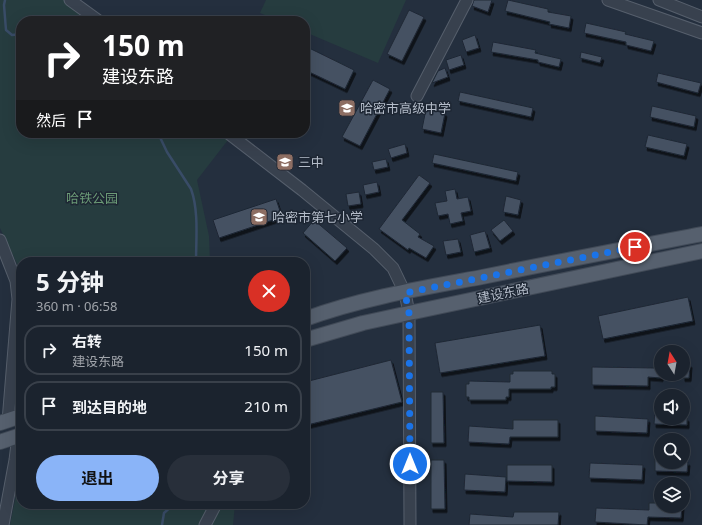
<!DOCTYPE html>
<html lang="zh">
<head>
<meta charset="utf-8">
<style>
  body { margin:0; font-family:"Noto Sans","Noto Sans SC",sans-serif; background:#282f3a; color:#f1f3f6; height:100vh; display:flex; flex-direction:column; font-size:15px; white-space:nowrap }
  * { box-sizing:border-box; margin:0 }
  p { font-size:13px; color:#a0a4aa }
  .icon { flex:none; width:22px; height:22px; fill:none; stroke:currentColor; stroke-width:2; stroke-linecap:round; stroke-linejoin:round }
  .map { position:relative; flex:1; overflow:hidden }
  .drawer { position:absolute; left:16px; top:257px; width:294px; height:252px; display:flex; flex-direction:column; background:#1b232e; border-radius:16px; box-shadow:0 4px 16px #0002,0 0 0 1px #39404a }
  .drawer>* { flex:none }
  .banner { position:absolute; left:16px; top:16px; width:294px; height:122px; border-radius:16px; box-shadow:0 4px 16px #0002,0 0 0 1px #39404a; background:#202124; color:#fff; overflow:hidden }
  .needle { width:26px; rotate:349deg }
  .fabs { position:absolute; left:654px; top:345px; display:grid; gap:8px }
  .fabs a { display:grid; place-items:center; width:36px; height:36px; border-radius:50%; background:#1b232e; box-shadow:0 4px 16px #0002,0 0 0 1px #39404a; font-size:20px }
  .pin { position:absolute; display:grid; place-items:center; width:34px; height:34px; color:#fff; margin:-17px; border:2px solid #fff; border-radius:50%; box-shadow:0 1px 4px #0007 }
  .me { position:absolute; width:44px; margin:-22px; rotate:0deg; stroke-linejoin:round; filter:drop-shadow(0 0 3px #0008) }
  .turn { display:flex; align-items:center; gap:14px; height:84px; padding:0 20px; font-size:18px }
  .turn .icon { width:52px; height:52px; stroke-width:2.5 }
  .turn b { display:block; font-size:28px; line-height:34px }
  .then { display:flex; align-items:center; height:38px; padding:0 20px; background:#0003; gap:8px; font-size:15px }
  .round { display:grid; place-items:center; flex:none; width:42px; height:42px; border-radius:21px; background:#282f3a }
  .head { display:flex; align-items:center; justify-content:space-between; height:68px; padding:0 20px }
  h1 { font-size:24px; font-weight:700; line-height:30px }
  .cta { display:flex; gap:8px; margin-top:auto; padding:8px 20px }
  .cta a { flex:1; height:46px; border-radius:24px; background:#8ab4f8; color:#111; font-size:16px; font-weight:700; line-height:46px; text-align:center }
  .cta a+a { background:#282f3a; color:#f1f3f6 }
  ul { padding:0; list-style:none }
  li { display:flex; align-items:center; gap:12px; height:50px; margin:0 8px 6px; padding:0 12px; border:2px solid #39404a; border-radius:16px }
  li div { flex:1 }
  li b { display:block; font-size:15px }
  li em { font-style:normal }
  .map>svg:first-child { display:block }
  .green { fill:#263c3f }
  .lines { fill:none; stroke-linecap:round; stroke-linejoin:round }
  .stream { stroke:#394c67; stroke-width:2.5 }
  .building { fill:#455162; stroke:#1f2835; filter:url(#shadow) }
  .minor-casing { stroke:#565f6c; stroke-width:13 }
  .major-casing { stroke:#414a57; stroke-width:16 }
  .minor { stroke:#38414e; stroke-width:11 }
  .major { stroke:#56606e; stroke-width:14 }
  .route { stroke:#1a73e8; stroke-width:7; stroke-dasharray:0 12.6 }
  .labels { text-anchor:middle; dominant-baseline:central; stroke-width:3; stroke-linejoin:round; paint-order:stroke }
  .poi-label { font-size:13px; fill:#b4bcc9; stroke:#1d2633; text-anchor:start }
  .park-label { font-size:13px; fill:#6b9a76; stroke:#1d2633 }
  .street-label { font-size:13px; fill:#b4bcc9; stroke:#1d2633 }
</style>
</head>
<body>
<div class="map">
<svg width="702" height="525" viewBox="0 0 702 525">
  <defs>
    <filter id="shadow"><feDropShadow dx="2" dy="3.5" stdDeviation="0" flood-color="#0009"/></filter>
  </defs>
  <rect width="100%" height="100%" fill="#242f3e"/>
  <path class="green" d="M 0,0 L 71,0 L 91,21 L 21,21 L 21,133 L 218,133 L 228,140 L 197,180 L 209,236 L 210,262 L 21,262 L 21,276 L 20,270 L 0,228 Z
    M 266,0 L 406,0 L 378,63 L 305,32 L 305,21 L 279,21 L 260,13 Z
    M 21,470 L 21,504 L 235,504 L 233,525 L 10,525 Z"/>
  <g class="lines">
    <path class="stream" d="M 5,0 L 4,5 L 6,30 L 12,35 L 21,34
      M 158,133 L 167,152 L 191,189 C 199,211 196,239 196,262
      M 162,525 L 164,513 L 174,504"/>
  </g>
  <path class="building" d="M 474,0 L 492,0 L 488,12 L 472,6 Z
    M 508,0 L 548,9 L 548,12 L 571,16 L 569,28 L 549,24 L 550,22 L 505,11 Z
    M 409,10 L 424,17 L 402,61 L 387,54 Z
    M 586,23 L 626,32 L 625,34 L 654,41 L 651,51 L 626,45 L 626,42 L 584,33 Z
    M 475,35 L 479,48 L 466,52 L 462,40 Z
    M 493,42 L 536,50 L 535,53 L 561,59 L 559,67 L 538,62 L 538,60 L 491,52 Z
    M 305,46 L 354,70 L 345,89 L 305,70 Z
    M 581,52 L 602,57 L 600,63 L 580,58 Z
    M 461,55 L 464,65 L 449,70 L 446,60 Z
    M 445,68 L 448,77 L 432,83 L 438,71 Z
    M 658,73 L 701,83 L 698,93 L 656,82 Z
    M 373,80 L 390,89 L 360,146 L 342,137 Z
    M 460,92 L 533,108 L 531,117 L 458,101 Z
    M 652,106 L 696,116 L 694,127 L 650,117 Z
    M 426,109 L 445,113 L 441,133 L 422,129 Z
    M 648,135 L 687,144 L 684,156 L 645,147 Z
    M 405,144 L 407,153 L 391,158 L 388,149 Z
    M 434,154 L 518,172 L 516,181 L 432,163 Z
    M 386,159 L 388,167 L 374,170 L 372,162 Z
    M 419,175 L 430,183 L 402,220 L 420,234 L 418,237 L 434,246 L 426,258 L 409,248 L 408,250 L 379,229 Z
    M 377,182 L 379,192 L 365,195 L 363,185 Z
    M 455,189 L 457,199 L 468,197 L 471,211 L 461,213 L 463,221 L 450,224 L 448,214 L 438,216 L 435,203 L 447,201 L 445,191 Z
    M 359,192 L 361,204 L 348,206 L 346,194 Z
    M 506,196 L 521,200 L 518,215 L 503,212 Z
    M 276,199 L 282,217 L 219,238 L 213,220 Z
    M 314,220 L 347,248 L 335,261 L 303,233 Z
    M 504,220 L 513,231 L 500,241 L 491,230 Z
    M 485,231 L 490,248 L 474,252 L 470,235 Z
    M 458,239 L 461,252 L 446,255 L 443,241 Z
    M 688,297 L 693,321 L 603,339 L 598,316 Z
    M 540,325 L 545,356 L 440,373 L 435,343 Z
    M 391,360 L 402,402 L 307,425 L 305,416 L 305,382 Z
    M 655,363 L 661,364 L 661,378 L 648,377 L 648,386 L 592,385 L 592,367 L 655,368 Z
    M 683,364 L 690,364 L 689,378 L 683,378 Z
    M 513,371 L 552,371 L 552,374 L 555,374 L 555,387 L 551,387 L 551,389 L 509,389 L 509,397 L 506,397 L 506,400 L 469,400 L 469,397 L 466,397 L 466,384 L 469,384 L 469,381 L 510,382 L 510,374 L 513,374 Z
    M 431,392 L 443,392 L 444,443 L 431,443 Z
    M 655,410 L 661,410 L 661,418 L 687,418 L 687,425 L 654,424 Z
    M 595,416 L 648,419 L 647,433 L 595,431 Z
    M 513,420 L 558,420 L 558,437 L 510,437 L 509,444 L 468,442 L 469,426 L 513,429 Z
    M 655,457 L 661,457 L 661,462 L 688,462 L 687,472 L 655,471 Z
    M 431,460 L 444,460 L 445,509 L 431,509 Z
    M 590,463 L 643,465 L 642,480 L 589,478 Z
    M 507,465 L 552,465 L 552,482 L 507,481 Z
    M 465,474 L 506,477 L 505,492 L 464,490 Z
    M 649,503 L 661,503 L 661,506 L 682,506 L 681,518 L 648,517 L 647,525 L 595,522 L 596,508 L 649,510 Z
    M 514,512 L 559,512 L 558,525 L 469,525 L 470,514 L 513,517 Z"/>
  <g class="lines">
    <defs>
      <path id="minor" d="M 70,0 L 99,21
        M 608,0 L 702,33
        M 659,0 L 702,17
        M 417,96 L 467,0
        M 228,133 L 302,190 L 374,249 L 393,268 L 405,293 L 409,313 L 410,525
        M 0,240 L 16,281 L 18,299 L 8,421
        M 3,525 L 15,460 L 18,436
        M 205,525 L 216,504"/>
      <path id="major" d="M 305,319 C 362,298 423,288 482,277 C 555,262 629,248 702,234
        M 305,340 L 363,323 L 409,313 L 702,251
        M 0,423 L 21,416
        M 0,442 L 21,435"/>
    </defs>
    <use href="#minor" class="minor-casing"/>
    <use href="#major" class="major-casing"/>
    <use href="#minor" class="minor"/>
    <use href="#major" class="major"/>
  </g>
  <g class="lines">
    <path class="route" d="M 410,464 L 409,313 L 405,293 L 635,247"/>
  </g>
  <defs>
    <symbol id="university-square" viewBox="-11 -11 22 22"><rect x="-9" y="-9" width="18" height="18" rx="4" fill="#8d6e63" stroke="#1d2633"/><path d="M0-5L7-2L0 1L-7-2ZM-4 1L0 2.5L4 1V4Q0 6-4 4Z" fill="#fff"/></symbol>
    <symbol id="school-square" viewBox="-11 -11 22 22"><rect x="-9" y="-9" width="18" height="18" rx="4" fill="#8d6e63" stroke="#1d2633"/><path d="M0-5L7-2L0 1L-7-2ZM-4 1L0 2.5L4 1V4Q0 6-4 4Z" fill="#fff"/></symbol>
  </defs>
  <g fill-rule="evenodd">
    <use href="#university-square" x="337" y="98" width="20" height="20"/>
    <use href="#school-square" x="275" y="152" width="20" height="20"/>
    <use href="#school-square" x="249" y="207" width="20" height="20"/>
  </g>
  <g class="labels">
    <g class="poi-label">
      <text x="360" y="108">哈密市高级中学</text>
      <text x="298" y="162">三中</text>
      <text x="272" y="217">哈密市第七小学</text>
    </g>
    <g class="park-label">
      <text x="92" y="198">哈铁公园</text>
    </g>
    <g class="street-label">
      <text transform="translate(503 293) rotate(-12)">建设东路</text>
    </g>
  </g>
</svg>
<div class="fabs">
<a><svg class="needle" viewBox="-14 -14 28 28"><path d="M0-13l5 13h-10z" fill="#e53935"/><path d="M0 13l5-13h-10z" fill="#a0a4aa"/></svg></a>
<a><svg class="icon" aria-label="sound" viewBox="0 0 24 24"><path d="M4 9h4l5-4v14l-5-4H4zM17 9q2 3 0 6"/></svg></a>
<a><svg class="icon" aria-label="search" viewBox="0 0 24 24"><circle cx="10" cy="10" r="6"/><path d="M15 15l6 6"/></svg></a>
<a><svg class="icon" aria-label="layers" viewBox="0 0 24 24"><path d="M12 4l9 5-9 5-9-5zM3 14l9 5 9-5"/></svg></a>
</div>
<div class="pin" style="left:635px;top:247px;background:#d93025"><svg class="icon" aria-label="arrive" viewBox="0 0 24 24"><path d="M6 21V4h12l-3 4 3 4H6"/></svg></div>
<svg class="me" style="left:410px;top:464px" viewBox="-20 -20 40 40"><circle r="17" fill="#1a73e8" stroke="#fff" stroke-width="3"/><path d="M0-11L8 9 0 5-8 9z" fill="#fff"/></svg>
<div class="banner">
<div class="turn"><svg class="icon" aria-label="right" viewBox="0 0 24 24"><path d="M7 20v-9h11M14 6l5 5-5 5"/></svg><div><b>150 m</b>建设东路</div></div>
<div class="then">然后<svg class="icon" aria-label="arrive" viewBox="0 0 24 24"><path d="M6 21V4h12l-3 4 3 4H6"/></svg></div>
</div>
<section class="drawer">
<div class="head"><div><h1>5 分钟</h1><p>360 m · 06:58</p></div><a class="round" style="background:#d93025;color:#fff"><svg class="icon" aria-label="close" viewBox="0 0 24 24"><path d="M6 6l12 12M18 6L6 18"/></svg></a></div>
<ul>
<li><svg class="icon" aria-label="right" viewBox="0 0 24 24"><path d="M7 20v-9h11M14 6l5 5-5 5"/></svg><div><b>右转</b><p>建设东路</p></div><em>150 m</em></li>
<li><svg class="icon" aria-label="arrive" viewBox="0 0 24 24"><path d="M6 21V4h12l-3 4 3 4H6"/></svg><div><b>到达目的地</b></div><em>210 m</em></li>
</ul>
<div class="cta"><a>退出</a><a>分享</a></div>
</section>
</div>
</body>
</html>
